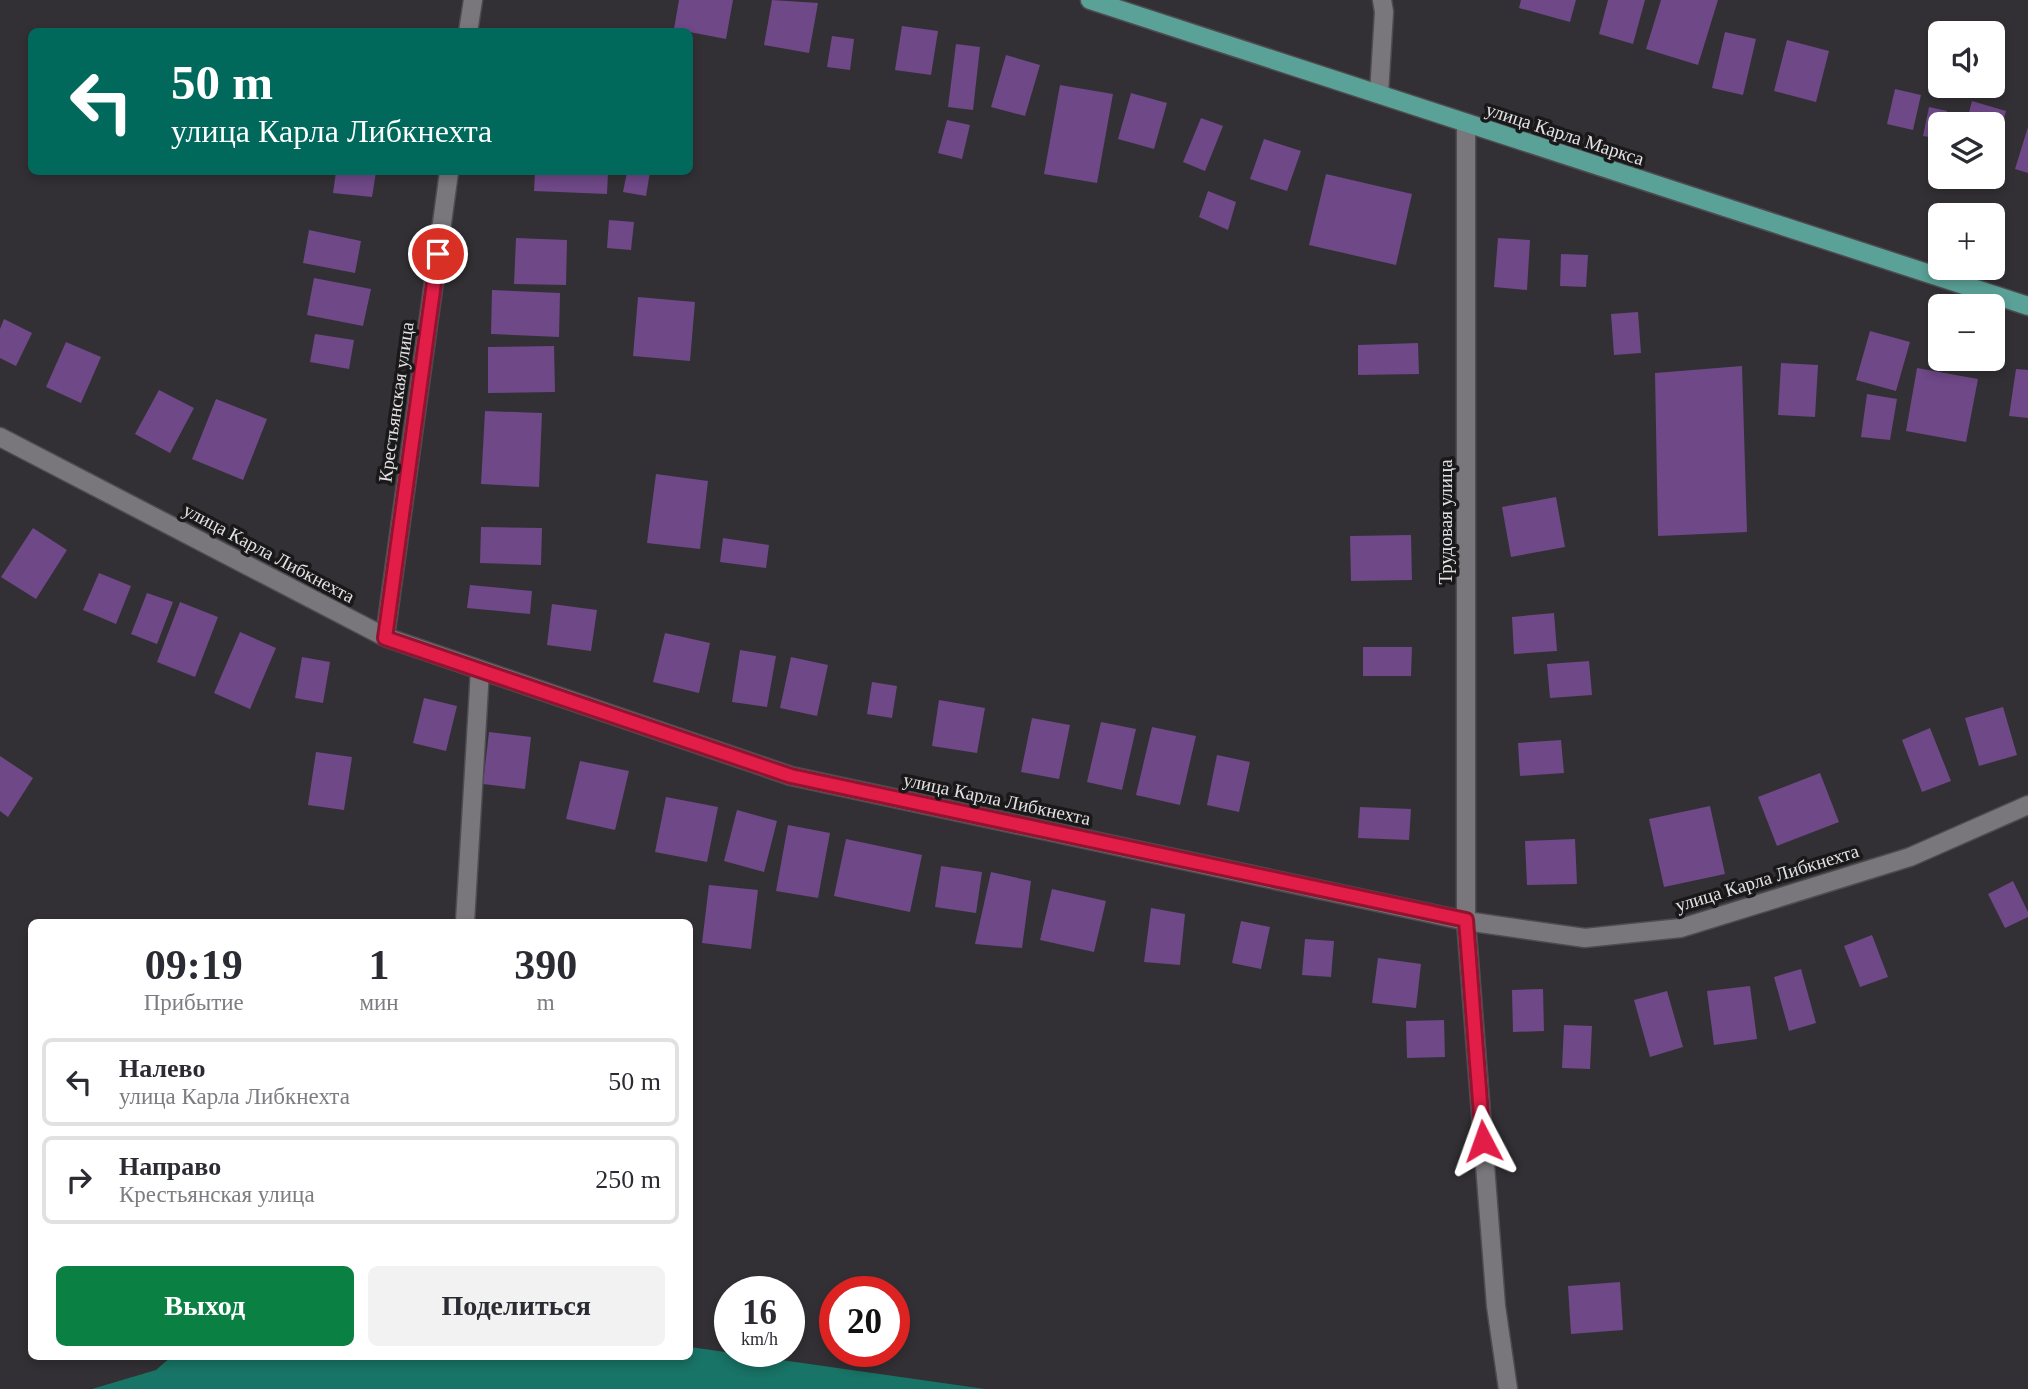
<!DOCTYPE html>
<html lang="ru">
<head>
<meta charset="utf-8">
<style>
  body { margin:0; font-family:Georgia,serif; background:#f2f2f3; color:#2b2b33; height:100vh; display:flex; flex-direction:column; font-size:26px; white-space:nowrap }
  * { box-sizing:border-box; margin:0 }
  p { font-size:23px; color:#7c7c81 }
  .icon { flex:none; width:38px; height:38px; fill:none; stroke:currentColor; stroke-width:2; stroke-linecap:round; stroke-linejoin:round }
  .map { position:relative; flex:1; overflow:hidden }
  .details { position:absolute; left:28px; top:919px; width:665px; height:441px; display:flex; flex-direction:column; background:#fff; border-radius:10px; box-shadow:0 4px 10px #0003 }
  .details>* { flex:none }
  .banner { position:absolute; left:28px; top:28px; width:665px; height:147px; border-radius:10px; box-shadow:0 4px 10px #0003; background:#00695c; color:#fff; overflow:hidden }
  .controls { position:absolute; left:1928px; top:21px; display:grid; gap:14px }
  .controls a { display:grid; place-items:center; width:77px; height:77px; border-radius:10px; background:#fff; box-shadow:0 4px 10px #0003; font-size:35px }
  .speed { position:absolute; left:714px; top:1276px; display:flex; gap:14px; font-size:35px; font-weight:700; text-align:center }
  .speed>* { display:grid; place-content:center; width:91px; height:91px; border-radius:50%; background:#fff; box-shadow:0 4px 10px #0003; line-height:1 }
  .speed small { font-size:18px; font-weight:400 }
  .speed .limit { border:10px solid #d22; background:#fff; color:#111 }
  .pin { position:absolute; display:grid; place-items:center; width:60px; height:60px; color:#fff; margin:-30px; border:4px solid #fff; border-radius:50%; box-shadow:0 2px 7px #0007 }
  .me { position:absolute; width:77px; margin:-38px; rotate:356deg; stroke-linejoin:round; filter:drop-shadow(0 0 5px #0008) }
  .turn { display:flex; align-items:center; gap:24px; height:147px; padding:0 28px; font-size:32px }
  .turn .icon { width:91px; height:91px; stroke-width:2.5 }
  .turn b { display:block; font-size:49px; line-height:60px }
  .eta { display:flex; justify-content:space-evenly; align-items:center; height:119px; text-align:center }
  .eta b { font-size:42px; font-weight:800; line-height:49px }
  .cta { display:flex; gap:14px; margin-top:auto; padding:14px 28px }
  .cta a { flex:1; height:80px; border-radius:10px; background:#0b8043; color:#fff; font-size:28px; font-weight:800; line-height:80px; text-align:center }
  .cta a+a { background:#f2f2f3; color:#2b2b33 }
  ul { padding:0; list-style:none }
  li { display:flex; align-items:center; gap:21px; height:88px; margin:0 14px 10px; padding:0 14px; border:4px solid #e1e1e2; border-radius:10px }
  li div { flex:1 }
  li b { display:block; font-size:26px }
  li em { font-style:normal }
  .map>svg:first-child { display:block }
  .water { fill:#187466 }
  .building { fill:#6e4887 }
  .lines { fill:none; stroke-linecap:round; stroke-linejoin:round }
  .minor-casing { stroke:#4e4c50; stroke-width:21 }
  .major-casing { stroke:#4e4c50; stroke-width:21 }
  .minor { stroke:#79777b; stroke-width:18 }
  .major { stroke:#5aa197; stroke-width:18 }
  .route-casing { stroke:#92132f; stroke-width:18 }
  .route { stroke:#e11d48; stroke-width:12 }
  .labels { text-anchor:middle; dominant-baseline:central; stroke-width:7; stroke-linejoin:round; paint-order:stroke }
  .street-label { font-size:19px; fill:#e3e1e4; stroke:#1a191a }
</style>
</head>
<body>
<div class="map">
<svg width="2028" height="1389" viewBox="0 0 2028 1389">
  <rect width="100%" height="100%" fill="#323034"/>
  <path class="water" d="M 690,1347 L 985,1389 L 92,1389 L 156,1370 L 172,1356 L 690,1356 Z"/>
  <path class="building" d="M 679,0 L 733,0 L 726,39 L 674,29 Z
    M 772,0 L 818,3 L 809,53 L 764,45 Z
    M 1521,0 L 1576,0 L 1570,22 L 1519,8 Z
    M 1608,0 L 1645,0 L 1633,44 L 1599,34 Z
    M 1661,0 L 1718,0 L 1698,65 L 1646,49 Z
    M 902,26 L 938,31 L 931,75 L 895,70 Z
    M 1725,32 L 1756,39 L 1743,95 L 1712,88 Z
    M 832,36 L 854,39 L 850,70 L 827,67 Z
    M 1787,40 L 1829,51 L 1816,102 L 1774,91 Z
    M 956,44 L 980,47 L 973,110 L 948,107 Z
    M 1006,55 L 1040,65 L 1025,116 L 991,107 Z
    M 1060,85 L 1113,94 L 1097,183 L 1044,174 Z
    M 1895,89 L 1921,95 L 1913,130 L 1887,124 Z
    M 1131,93 L 1167,103 L 1154,149 L 1118,139 Z
    M 1972,101 L 2006,111 L 1994,156 L 1993,124 L 1966,124 Z
    M 1929,107 L 1947,111 L 1944,124 L 1941,124 L 1941,139 L 1923,136 Z
    M 1201,118 L 1223,126 L 1205,171 L 1183,162 Z
    M 947,120 L 970,125 L 962,159 L 938,153 Z
    M 2028,127 L 2028,173 L 2015,169 Z
    M 1264,139 L 1301,151 L 1287,191 L 1250,179 Z
    M 336,172 L 376,172 L 372,197 L 333,193 Z
    M 535,172 L 608,172 L 607,194 L 534,191 Z
    M 627,172 L 650,172 L 646,196 L 623,192 Z
    M 1326,174 L 1412,194 L 1396,265 L 1309,245 Z
    M 1208,191 L 1236,202 L 1228,230 L 1199,217 Z
    M 609,220 L 634,222 L 631,250 L 607,248 Z
    M 309,230 L 361,241 L 355,273 L 303,263 Z
    M 516,238 L 567,240 L 566,285 L 514,284 Z
    M 1498,238 L 1530,240 L 1527,290 L 1494,287 Z
    M 1561,254 L 1588,255 L 1586,287 L 1560,286 Z
    M 314,278 L 371,289 L 363,326 L 307,315 Z
    M 492,290 L 560,293 L 559,337 L 491,334 Z
    M 638,297 L 695,302 L 690,361 L 633,356 Z
    M 1638,312 L 1641,353 L 1614,355 L 1611,314 Z
    M 4,319 L 32,333 L 16,366 L 0,358 L 0,329 Z
    M 1870,331 L 1910,342 L 1896,391 L 1856,380 Z
    M 315,334 L 354,340 L 349,369 L 310,362 Z
    M 66,342 L 101,357 L 81,403 L 46,387 Z
    M 1418,343 L 1419,374 L 1358,375 L 1358,345 Z
    M 554,346 L 555,392 L 488,393 L 488,347 Z
    M 1781,363 L 1818,365 L 1815,417 L 1778,415 Z
    M 1742,366 L 1747,532 L 1658,536 L 1655,373 Z
    M 1917,368 L 1978,379 L 1966,442 L 1906,431 Z
    M 2016,369 L 2028,370 L 2028,418 L 2009,416 Z
    M 159,390 L 194,408 L 170,453 L 135,434 Z
    M 1867,394 L 1897,399 L 1890,440 L 1861,437 Z
    M 216,399 L 267,419 L 243,480 L 192,459 Z
    M 485,411 L 542,413 L 539,487 L 481,484 Z
    M 656,474 L 708,481 L 700,549 L 647,543 Z
    M 1556,497 L 1565,547 L 1511,557 L 1502,507 Z
    M 481,527 L 542,528 L 541,565 L 480,563 Z
    M 33,528 L 67,550 L 36,599 L 1,577 Z
    M 1411,535 L 1412,580 L 1351,581 L 1350,536 Z
    M 723,538 L 769,545 L 766,568 L 720,562 Z
    M 99,573 L 131,586 L 116,624 L 83,610 Z
    M 470,585 L 532,591 L 530,614 L 467,608 Z
    M 147,593 L 173,602 L 157,644 L 131,634 Z
    M 180,602 L 218,617 L 195,677 L 157,662 Z
    M 552,604 L 597,610 L 591,651 L 547,645 Z
    M 1554,613 L 1557,651 L 1514,654 L 1512,617 Z
    M 240,632 L 276,648 L 250,709 L 214,693 Z
    M 665,633 L 710,643 L 699,693 L 653,682 Z
    M 1363,647 L 1412,647 L 1411,676 L 1363,676 Z
    M 740,650 L 776,656 L 767,707 L 732,702 Z
    M 302,657 L 330,662 L 323,703 L 295,698 Z
    M 791,657 L 828,665 L 817,716 L 780,708 Z
    M 1589,661 L 1592,695 L 1550,698 L 1547,664 Z
    M 872,682 L 897,686 L 892,718 L 867,714 Z
    M 424,698 L 457,706 L 446,751 L 413,743 Z
    M 939,700 L 985,708 L 977,753 L 932,746 Z
    M 2003,707 L 2017,755 L 1979,766 L 1965,718 Z
    M 1032,718 L 1070,725 L 1059,779 L 1021,772 Z
    M 1101,722 L 1136,729 L 1122,790 L 1087,782 Z
    M 1152,727 L 1196,736 L 1180,805 L 1136,795 Z
    M 1930,728 L 1951,781 L 1922,792 L 1902,740 Z
    M 489,732 L 531,737 L 525,789 L 483,784 Z
    M 1561,740 L 1564,773 L 1520,776 L 1518,743 Z
    M 316,752 L 352,757 L 344,810 L 308,805 Z
    M 1217,755 L 1250,762 L 1239,812 L 1207,805 Z
    M 0,756 L 33,778 L 8,817 L 0,811 Z
    M 580,761 L 629,771 L 615,830 L 566,819 Z
    M 1820,773 L 1839,822 L 1777,846 L 1758,797 Z
    M 666,797 L 718,807 L 707,862 L 655,852 Z
    M 1710,806 L 1725,874 L 1664,887 L 1649,819 Z
    M 1360,807 L 1411,809 L 1409,840 L 1358,838 Z
    M 737,810 L 777,821 L 764,872 L 724,861 Z
    M 788,825 L 830,833 L 818,898 L 776,891 Z
    M 846,839 L 922,855 L 910,912 L 834,896 Z
    M 1575,839 L 1577,884 L 1527,885 L 1525,841 Z
    M 941,866 L 982,872 L 976,913 L 935,907 Z
    M 991,872 L 1031,881 L 1022,948 L 975,944 Z
    M 2013,881 L 2028,912 L 2028,917 L 2005,928 L 1988,894 Z
    M 709,885 L 758,890 L 751,949 L 702,943 Z
    M 1052,889 L 1106,901 L 1094,952 L 1040,940 Z
    M 1151,908 L 1185,914 L 1180,965 L 1144,962 Z
    M 1241,921 L 1270,927 L 1261,969 L 1232,963 Z
    M 1872,935 L 1888,977 L 1860,987 L 1844,946 Z
    M 1305,939 L 1334,941 L 1331,977 L 1302,975 Z
    M 1378,958 L 1421,964 L 1416,1008 L 1372,1003 Z
    M 1801,969 L 1816,1023 L 1789,1031 L 1774,977 Z
    M 1750,986 L 1757,1039 L 1714,1045 L 1707,991 Z
    M 1543,989 L 1544,1031 L 1513,1032 L 1512,990 Z
    M 1667,991 L 1683,1047 L 1650,1057 L 1634,1000 Z
    M 1444,1020 L 1445,1057 L 1407,1058 L 1406,1021 Z
    M 1564,1025 L 1592,1026 L 1590,1069 L 1562,1068 Z
    M 1620,1282 L 1623,1330 L 1571,1334 L 1568,1286 Z"/>
  <g class="lines">
    <defs>
      <path id="minor" d="M 468,32 L 473,0
        M 1379,94 L 1384,12 L 1382,0
        M 1466,124 L 1466,921 L 1496,1306 L 1508,1389
        M 0,437 L 385,637 L 791,776 L 1466,921 L 1585,938 L 1681,928 L 1910,857 L 2028,805
        M 385,637 L 449,172
        M 465,922 L 480,670"/>
      <path id="major" d="M 1090,0 L 2028,306"/>
    </defs>
    <use href="#minor" class="minor-casing"/>
    <use href="#major" class="major-casing"/>
    <use href="#minor" class="minor"/>
    <use href="#major" class="major"/>
  </g>
  <g class="lines">
    <defs>
      <path id="route" d="M 438,254 L 385,638 L 791,776 L 1466,920 L 1483,1141"/>
    </defs>
    <use href="#route" class="route-casing"/>
    <use href="#route" class="route"/>
  </g>
  <g class="labels">
    <g class="street-label">
      <text transform="translate(1565 134) rotate(18)">улица Карла Маркса</text>
      <text transform="translate(396 402) rotate(-82)">Крестьянская улица</text>
      <text transform="translate(1445 522) rotate(-90)">Трудовая улица</text>
      <text transform="translate(269 553) rotate(28)">улица Карла Либкнехта</text>
      <text transform="translate(997 799) rotate(12)">улица Карла Либкнехта</text>
      <text transform="translate(1767 878) rotate(-17)">улица Карла Либкнехта</text>
    </g>
  </g>
</svg>
<div class="controls">
<a><svg class="icon" aria-label="sound" viewBox="0 0 24 24"><path d="M4 9h4l5-4v14l-5-4H4zM17 9q2 3 0 6"/></svg></a>
<a><svg class="icon" aria-label="layers" viewBox="0 0 24 24"><path d="M12 4l9 5-9 5-9-5zM3 14l9 5 9-5"/></svg></a>
<a>+</a>
<a>−</a>
</div>
<div class="speed"><div>16<small>km/h</small></div><div class="limit">20</div></div>
<div class="pin" style="left:438px;top:254px;background:#d93025"><svg class="icon" aria-label="arrive" viewBox="0 0 24 24"><path d="M6 21V4h12l-3 4 3 4H6"/></svg></div>
<svg class="me" style="left:1483px;top:1141px" viewBox="-20 -20 40 40"><path d="M0-17L14 15 0 8-14 15z" fill="#e11d48" stroke="#fff" stroke-width="4"/></svg>
<div class="banner">
<div class="turn"><svg class="icon" aria-label="left" viewBox="0 0 24 24"><path d="M17 20v-9H6M10 6l-5 5 5 5"/></svg><div><b>50 m</b>улица Карла Либкнехта</div></div>
</div>
<section class="details">
<div class="eta">
<div><b>09:19</b><p>Прибытие</p></div>
<div><b>1</b><p>мин</p></div>
<div><b>390</b><p>m</p></div>
</div>
<ul>
<li><svg class="icon" aria-label="left" viewBox="0 0 24 24"><path d="M17 20v-9H6M10 6l-5 5 5 5"/></svg><div><b>Налево</b><p>улица Карла Либкнехта</p></div><em>50 m</em></li>
<li><svg class="icon" aria-label="right" viewBox="0 0 24 24"><path d="M7 20v-9h11M14 6l5 5-5 5"/></svg><div><b>Направо</b><p>Крестьянская улица</p></div><em>250 m</em></li>
</ul>
<div class="cta"><a>Выход</a><a>Поделиться</a></div>
</section>
</div>
</body>
</html>
